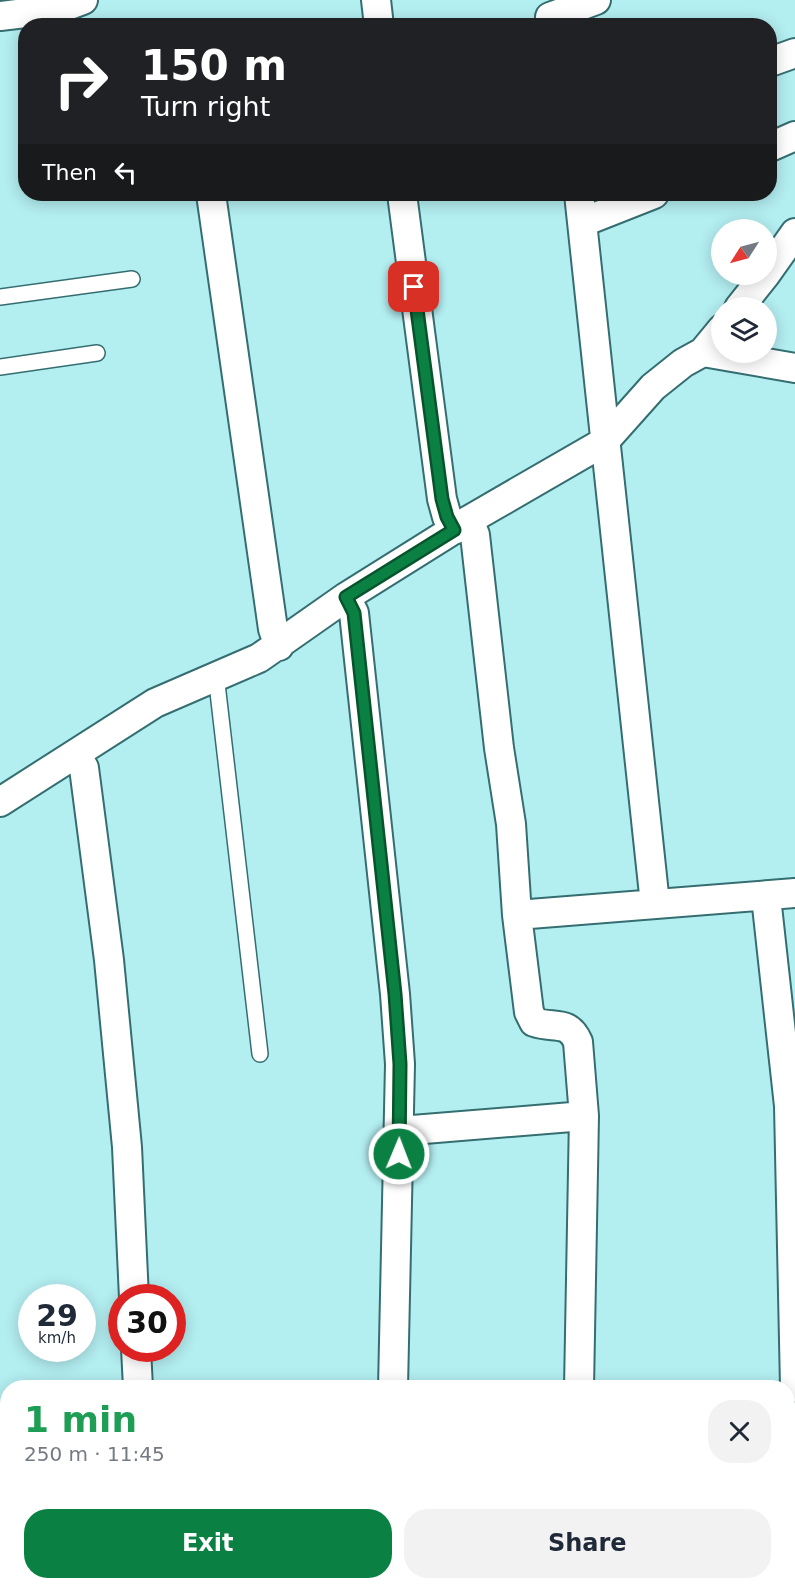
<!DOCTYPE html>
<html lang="en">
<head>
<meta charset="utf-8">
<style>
  body { margin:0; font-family:"DejaVu Sans",sans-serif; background:#f2f2f3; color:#1f2937; height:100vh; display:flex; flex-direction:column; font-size:22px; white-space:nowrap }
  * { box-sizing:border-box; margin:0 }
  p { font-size:20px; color:#747a83 }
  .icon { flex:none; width:33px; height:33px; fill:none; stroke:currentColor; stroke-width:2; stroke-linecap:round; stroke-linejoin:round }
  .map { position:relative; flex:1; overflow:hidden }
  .sheet { position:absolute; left:0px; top:1380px; width:795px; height:210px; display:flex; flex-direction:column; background:#fff; border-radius:24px 24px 0 0; box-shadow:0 3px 15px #0003 }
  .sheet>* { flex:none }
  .banner { position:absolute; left:18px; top:18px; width:759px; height:183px; border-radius:24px; box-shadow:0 3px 15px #0003; background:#202124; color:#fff; overflow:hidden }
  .needle { width:39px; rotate:234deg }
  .controls { position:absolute; left:711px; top:219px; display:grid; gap:12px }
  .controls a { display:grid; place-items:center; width:66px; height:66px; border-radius:50%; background:#fff; box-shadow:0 3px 15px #0003; font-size:30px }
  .speed { position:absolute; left:18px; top:1284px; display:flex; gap:12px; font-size:30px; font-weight:700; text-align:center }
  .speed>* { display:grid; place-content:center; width:78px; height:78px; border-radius:50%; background:#fff; box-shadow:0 3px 15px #0003; line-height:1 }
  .speed small { font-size:15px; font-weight:400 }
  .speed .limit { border:9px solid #d22; background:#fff; color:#111 }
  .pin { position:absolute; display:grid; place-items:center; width:51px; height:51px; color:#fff; margin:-26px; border-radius:12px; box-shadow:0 3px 9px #0006 }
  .me { position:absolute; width:66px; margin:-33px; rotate:1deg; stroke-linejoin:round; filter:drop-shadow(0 0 4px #0008) }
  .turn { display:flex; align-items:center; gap:21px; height:126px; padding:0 24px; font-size:27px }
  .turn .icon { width:78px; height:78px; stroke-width:2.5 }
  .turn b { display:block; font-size:42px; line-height:51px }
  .then { display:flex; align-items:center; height:57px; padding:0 24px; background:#0003; gap:12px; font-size:22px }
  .round { display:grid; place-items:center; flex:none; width:63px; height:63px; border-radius:24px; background:#f2f2f3 }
  .summary { display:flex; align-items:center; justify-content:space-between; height:102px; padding:0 24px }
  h1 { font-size:36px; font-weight:600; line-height:45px; color:#1e9e55 }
  .action { display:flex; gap:12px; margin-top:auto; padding:12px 24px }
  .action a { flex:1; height:69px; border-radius:24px; background:#0b8043; color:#fff; font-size:24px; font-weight:600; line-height:69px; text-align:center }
  .action a+a { background:#f2f2f3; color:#1f2937 }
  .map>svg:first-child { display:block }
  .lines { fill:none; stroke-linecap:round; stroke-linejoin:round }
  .service-casing { stroke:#356e71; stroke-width:18 }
  .minor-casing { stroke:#356e71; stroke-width:32 }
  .service { stroke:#fff; stroke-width:15 }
  .minor { stroke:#fff; stroke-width:28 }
  .route-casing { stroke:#07532c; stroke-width:15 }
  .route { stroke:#0b8043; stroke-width:10 }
</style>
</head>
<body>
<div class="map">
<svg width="795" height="1590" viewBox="0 0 795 1590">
  <rect width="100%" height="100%" fill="#b3eef1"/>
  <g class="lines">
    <defs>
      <path id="service" d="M 0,297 L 132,279
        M 0,367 L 97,353
        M 216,675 L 260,1054"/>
      <path id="minor" d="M 376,0 L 379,26
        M 0,16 L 59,9 L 83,0
        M 550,17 L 596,0
        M 770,62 L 795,53
        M 770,147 L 795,136
        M 211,194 L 273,629 L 279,646
        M 402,194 L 442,499 L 447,517 L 454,530
        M 579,194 L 655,904
        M 583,222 L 654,194
        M 766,274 L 795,233
        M 739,308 L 766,274
        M 703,352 L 795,368
        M 469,520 L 475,535 L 499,748 L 511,824 L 517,915 L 529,1012 L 534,1022 C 554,1029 568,1019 578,1042 L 584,1116 L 579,1388
        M 346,597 L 354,613 L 395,994 L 400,1064 L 393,1388
        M 76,754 L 84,768 L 109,960 L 127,1147 L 134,1298
        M 0,802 L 155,703 L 259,658 L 346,597 L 469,520 L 604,442 L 653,387 L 683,363 L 703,352 L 722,329
        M 766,897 L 789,1106 L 795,1387
        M 517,915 L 795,893
        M 400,1131 L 584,1116
        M 136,1348 L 138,1388
        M 147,1582 L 148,1590
        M 387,1590 L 387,1582
        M 570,1590 L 571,1582"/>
    </defs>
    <use href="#service" class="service-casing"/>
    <use href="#minor" class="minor-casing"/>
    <use href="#service" class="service"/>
    <use href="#minor" class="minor"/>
  </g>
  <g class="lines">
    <defs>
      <path id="route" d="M 399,1154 L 400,1064 L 395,994 L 354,613 L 346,597 L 454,530 L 447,517 L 442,499 L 414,287"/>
    </defs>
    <use href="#route" class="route-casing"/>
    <use href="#route" class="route"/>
  </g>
</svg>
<div class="controls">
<a><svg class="needle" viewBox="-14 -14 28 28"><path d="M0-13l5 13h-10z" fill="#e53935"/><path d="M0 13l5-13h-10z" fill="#747a83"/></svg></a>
<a><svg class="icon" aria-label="layers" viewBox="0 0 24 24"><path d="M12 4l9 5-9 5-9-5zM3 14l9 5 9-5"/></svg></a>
</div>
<div class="speed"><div>29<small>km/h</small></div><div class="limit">30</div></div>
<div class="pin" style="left:414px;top:287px;background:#d93025"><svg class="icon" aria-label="arrive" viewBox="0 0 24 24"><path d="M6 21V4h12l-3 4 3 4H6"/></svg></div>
<svg class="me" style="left:399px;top:1154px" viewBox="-20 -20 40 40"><circle r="17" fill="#0b8043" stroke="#fff" stroke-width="3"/><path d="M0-11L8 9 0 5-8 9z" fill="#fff"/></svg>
<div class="banner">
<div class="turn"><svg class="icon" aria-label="right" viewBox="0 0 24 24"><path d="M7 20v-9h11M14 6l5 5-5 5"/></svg><div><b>150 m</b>Turn right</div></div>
<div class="then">Then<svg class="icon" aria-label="left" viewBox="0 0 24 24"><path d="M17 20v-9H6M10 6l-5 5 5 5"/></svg></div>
</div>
<section class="sheet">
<div class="summary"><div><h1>1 min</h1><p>250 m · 11:45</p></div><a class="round"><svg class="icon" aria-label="close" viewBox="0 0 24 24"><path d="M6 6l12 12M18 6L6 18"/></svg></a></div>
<div class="action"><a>Exit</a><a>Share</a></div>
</section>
</div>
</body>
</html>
